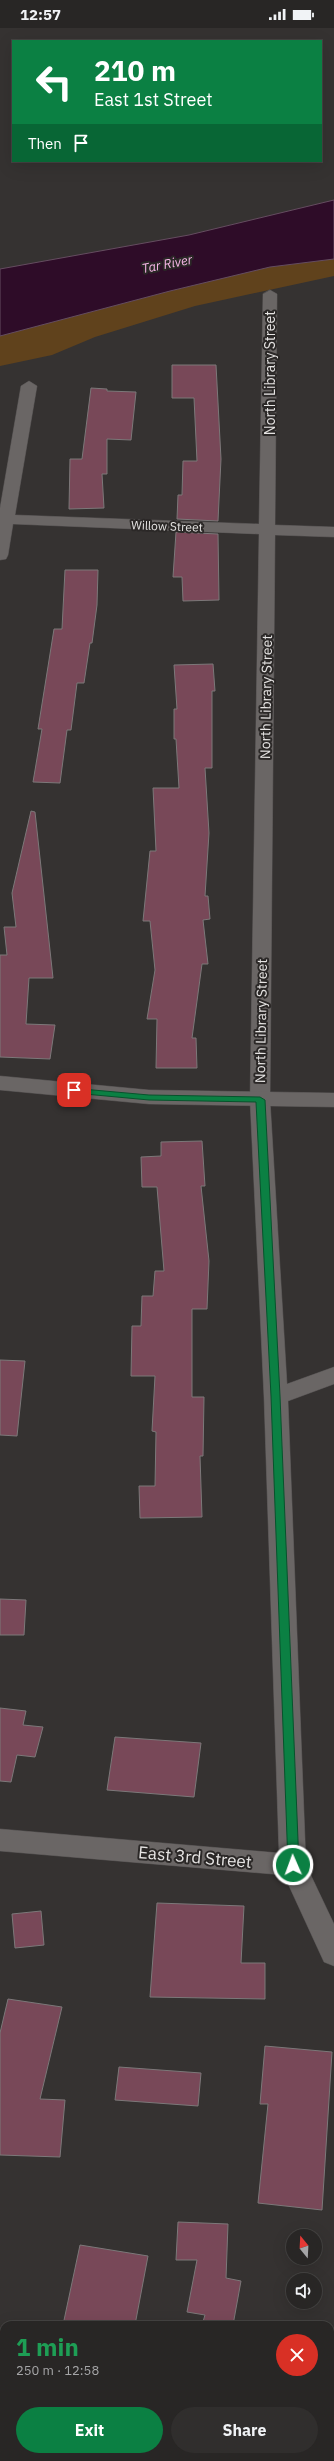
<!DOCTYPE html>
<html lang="en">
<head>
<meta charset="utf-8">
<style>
  body { margin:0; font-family:"IBM Plex Sans",sans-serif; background:#302e2d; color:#f1f3f6; height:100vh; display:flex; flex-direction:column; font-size:15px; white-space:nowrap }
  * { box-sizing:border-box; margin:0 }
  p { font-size:13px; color:#a5a5a7 }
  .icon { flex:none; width:22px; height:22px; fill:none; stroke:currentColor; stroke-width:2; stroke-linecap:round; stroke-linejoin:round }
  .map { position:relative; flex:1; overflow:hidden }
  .side { position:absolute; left:0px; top:2293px; width:334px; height:140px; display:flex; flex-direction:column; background:#282625; border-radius:12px 12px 0 0; box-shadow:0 4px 16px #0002,0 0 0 1px #444342 }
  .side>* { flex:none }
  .guide { position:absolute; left:12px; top:12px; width:310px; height:122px; border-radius:0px; box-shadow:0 4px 16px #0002,0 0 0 1px #444342; background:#0b8043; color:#fff; overflow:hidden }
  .needle { width:26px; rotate:342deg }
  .tools { position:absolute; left:286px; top:2201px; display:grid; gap:8px }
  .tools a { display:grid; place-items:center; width:36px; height:36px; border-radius:50%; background:#282625; box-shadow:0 4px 16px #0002,0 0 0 1px #444342; font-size:20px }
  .pin { position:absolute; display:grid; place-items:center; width:34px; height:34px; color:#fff; margin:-17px; border-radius:8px; box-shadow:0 2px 6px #0006 }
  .me { position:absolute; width:44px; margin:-22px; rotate:358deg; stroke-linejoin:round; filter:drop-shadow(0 0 3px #0008) }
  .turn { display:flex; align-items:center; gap:14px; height:84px; padding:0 16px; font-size:18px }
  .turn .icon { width:52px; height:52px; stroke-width:2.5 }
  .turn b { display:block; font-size:28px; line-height:34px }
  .then { display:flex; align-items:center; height:38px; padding:0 16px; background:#0003; gap:8px; font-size:15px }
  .round { display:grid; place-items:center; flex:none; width:42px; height:42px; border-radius:21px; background:#302e2d }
  .summary { display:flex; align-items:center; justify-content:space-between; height:68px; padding:0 16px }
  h1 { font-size:24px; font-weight:700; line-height:30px; color:#1e9e55 }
  .action { display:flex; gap:8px; margin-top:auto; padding:8px 16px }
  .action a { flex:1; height:46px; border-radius:24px; background:#0b8043; color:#fff; font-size:16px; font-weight:700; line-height:46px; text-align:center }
  .action a+a { background:#302e2d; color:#f1f3f6 }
  .status { display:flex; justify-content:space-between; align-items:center; height:28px; padding:0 20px; background:#282625; direction:ltr }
  .status svg { height:11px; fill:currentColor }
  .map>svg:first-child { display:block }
  .green { fill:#60421c }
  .water { fill:#2e0c28; stroke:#654d60 }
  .building { fill:#784858; stroke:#7c7879 }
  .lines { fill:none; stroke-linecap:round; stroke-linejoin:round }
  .minor-casing { stroke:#514e4e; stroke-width:1 }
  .tertiary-casing { stroke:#514e4e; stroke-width:1 }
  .minor { fill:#6a6665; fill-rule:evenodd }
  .tertiary { fill:#6a6665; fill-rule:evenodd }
  .route { fill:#0b8043; stroke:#07532c }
  .labels { text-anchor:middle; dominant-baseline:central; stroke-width:4; stroke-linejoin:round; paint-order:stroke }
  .far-street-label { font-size:12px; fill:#e6e4e3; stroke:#2b2827 }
  .far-water-label { font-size:13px; font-style:italic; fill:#f8b6e8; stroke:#2b2827 }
  .street-label { font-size:14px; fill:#e6e4e3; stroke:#2b2827 }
  .near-street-label { font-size:17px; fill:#e6e4e3; stroke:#2b2827 }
</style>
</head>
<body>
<div class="status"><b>12:57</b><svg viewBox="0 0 49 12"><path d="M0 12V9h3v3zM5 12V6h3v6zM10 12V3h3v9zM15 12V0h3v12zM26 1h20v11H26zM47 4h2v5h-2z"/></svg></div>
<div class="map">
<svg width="334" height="2433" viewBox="0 0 334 2433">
  <rect width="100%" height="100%" fill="#353231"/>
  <path class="green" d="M 334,231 L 334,248 L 195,278 L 95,309 L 52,327 L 0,338 L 0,308 L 170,263 L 270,239 Z"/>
  <path class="water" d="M 334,172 L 334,231 L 270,239 L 170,263 L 0,308 L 0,241 L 189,207 Z"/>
  <path class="building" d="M 172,337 L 216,337 L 221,431 L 218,493 L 177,491 L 178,467 L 182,467 L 183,433 L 197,433 L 194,370 L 172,370 Z
    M 91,360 L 107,361 L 107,363 L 136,364 L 131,412 L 107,411 L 107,446 L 102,446 L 104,480 L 69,481 L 70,431 L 82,431 Z
    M 176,504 L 218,506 L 219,572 L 183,573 L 182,549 L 173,549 Z
    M 65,542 L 98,542 L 97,577 L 92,615 L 90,615 L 84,655 L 77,655 L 71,702 L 67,702 L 60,755 L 33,754 L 42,701 L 38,701 L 54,601 L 62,601 Z
    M 213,636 L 215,663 L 212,663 L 212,740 L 205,740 L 209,805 L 205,868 L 208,868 L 210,891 L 203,892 L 208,936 L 202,936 L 192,1010 L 196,1010 L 197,1040 L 156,1040 L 157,991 L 147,991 L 155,942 L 150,893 L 143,893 L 150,823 L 156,823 L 153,760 L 179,760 L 176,711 L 174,711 L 174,681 L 177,681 L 174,637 Z
    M 31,783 L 35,784 L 53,950 L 29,950 L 26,996 L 55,997 L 50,1031 L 0,1029 L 0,927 L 7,927 L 4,899 L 16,899 L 12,865 Z
    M 202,1113 L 205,1158 L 201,1158 L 209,1233 L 207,1281 L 192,1281 L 192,1369 L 204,1369 L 203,1428 L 200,1428 L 202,1489 L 140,1490 L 139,1458 L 155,1458 L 156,1404 L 152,1403 L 155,1348 L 131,1348 L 132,1298 L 141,1298 L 142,1268 L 153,1268 L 155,1243 L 164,1243 L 157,1159 L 142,1159 L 141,1129 L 161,1128 L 161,1114 Z
    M 0,1332 L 25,1333 L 17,1408 L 0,1407 Z
    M 0,1571 L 26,1572 L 24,1607 L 0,1607 Z
    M 0,1680 L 26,1683 L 23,1697 L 43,1699 L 35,1729 L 17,1727 L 11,1754 L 0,1753 Z
    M 115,1709 L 201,1715 L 194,1769 L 107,1762 Z
    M 157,1875 L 244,1878 L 241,1935 L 265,1935 L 265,1971 L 150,1969 Z
    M 41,1883 L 44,1917 L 15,1920 L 12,1886 Z
    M 8,1971 L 62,1979 L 40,2071 L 65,2072 L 60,2129 L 0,2127 L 0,2005 Z
    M 265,2018 L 332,2024 L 322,2182 L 258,2175 L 268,2076 L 260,2076 Z
    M 119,2039 L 201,2045 L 198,2078 L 115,2072 Z
    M 178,2194 L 228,2196 L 226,2250 L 241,2253 L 233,2297 L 202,2297 L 205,2287 L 187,2284 L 197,2232 L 176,2232 Z
    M 80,2217 L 148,2228 L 135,2297 L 63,2297 Z"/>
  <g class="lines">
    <defs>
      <path id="minor" d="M 270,262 L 277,266 L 275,497 L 334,499 L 334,509 L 275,507 L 270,1072 L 287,1356 L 334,1339 L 334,1356 L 288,1373 L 306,1837 L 334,1896 L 334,1938 L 324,1934 L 284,1847 L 0,1823 L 0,1801 L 279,1825 L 264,1369 L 250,1072 L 259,506 L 13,496 L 8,527 L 6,531 L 0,532 L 0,480 L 21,358 L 29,353 L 37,358 L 15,487 L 259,496 L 263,266 Z
        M 0,2392 L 4,2393 L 4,2423 L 0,2422 Z
        M 334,2407 L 334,2433 L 315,2433 L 316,2429 L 330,2429 L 330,2408 Z
        M 114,2429 L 167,2429 L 169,2433 L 116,2433 Z"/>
      <path id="tertiary" d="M 0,1048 L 149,1062 L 334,1065 L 334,1079 L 149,1076 L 0,1062 Z"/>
    </defs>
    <use href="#minor" class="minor-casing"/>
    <use href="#tertiary" class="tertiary-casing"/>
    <use href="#minor" class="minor"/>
    <use href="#tertiary" class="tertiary"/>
  </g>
  <path class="route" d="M 71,1060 L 149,1067 L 260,1069 L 265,1072 L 280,1368 L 299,1837 L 293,1842 L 288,1837 L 271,1368 L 256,1074 L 149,1072 L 74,1065 L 70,1062 Z"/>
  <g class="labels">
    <g class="far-street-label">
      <text transform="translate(167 498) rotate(2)">Willow Street</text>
    </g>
    <g class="far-water-label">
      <text transform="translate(167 236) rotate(-11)">Tar River</text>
    </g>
    <g class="street-label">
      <text transform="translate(270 345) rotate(-90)">North Library Street</text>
      <text transform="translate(266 669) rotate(-89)">North Library Street</text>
      <text transform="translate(261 993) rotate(-89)">North Library Street</text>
    </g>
    <g class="near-street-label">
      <text transform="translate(195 1829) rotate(5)">East 3rd Street</text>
    </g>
  </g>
</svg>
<div class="tools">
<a><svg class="needle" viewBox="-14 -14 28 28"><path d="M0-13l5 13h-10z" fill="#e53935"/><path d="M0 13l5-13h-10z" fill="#a5a5a7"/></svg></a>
<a><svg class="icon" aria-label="sound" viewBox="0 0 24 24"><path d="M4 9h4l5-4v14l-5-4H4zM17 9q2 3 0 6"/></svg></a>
</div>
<div class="pin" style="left:74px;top:1062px;background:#d93025"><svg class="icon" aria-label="arrive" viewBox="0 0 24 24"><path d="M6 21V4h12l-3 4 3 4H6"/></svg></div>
<svg class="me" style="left:293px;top:1837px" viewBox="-20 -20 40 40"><circle r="17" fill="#0b8043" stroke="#fff" stroke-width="3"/><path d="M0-11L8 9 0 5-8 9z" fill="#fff"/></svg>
<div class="guide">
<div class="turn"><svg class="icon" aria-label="left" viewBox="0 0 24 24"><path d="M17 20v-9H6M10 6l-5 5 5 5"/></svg><div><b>210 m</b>East 1st Street</div></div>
<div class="then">Then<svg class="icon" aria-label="arrive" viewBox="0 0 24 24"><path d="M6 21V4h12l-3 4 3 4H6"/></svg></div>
</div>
<section class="side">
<div class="summary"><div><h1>1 min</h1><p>250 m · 12:58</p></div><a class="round" style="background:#d93025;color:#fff"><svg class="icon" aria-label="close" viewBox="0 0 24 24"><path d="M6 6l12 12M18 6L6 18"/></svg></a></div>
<div class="action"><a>Exit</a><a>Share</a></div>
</section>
</div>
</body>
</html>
